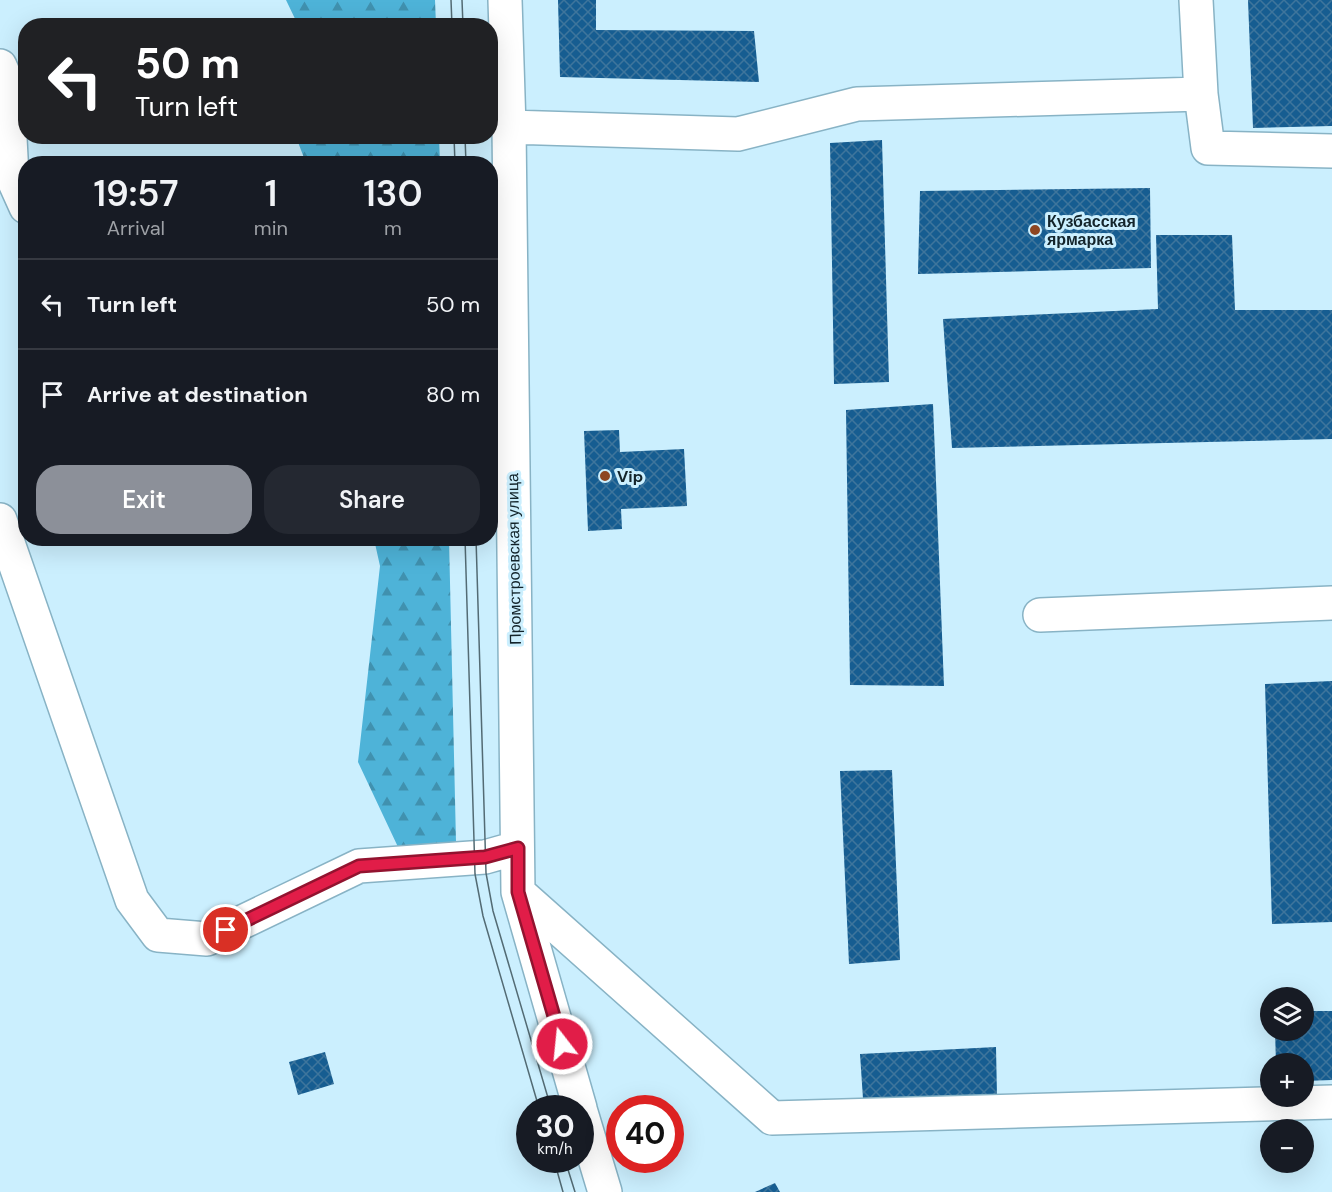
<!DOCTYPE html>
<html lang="en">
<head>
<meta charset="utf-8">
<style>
  body { margin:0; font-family:"DM Sans",sans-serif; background:#242831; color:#f1f3f6; height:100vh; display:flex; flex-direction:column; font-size:22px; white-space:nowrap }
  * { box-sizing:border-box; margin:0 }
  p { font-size:20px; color:#9ea1a6 }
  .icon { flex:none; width:33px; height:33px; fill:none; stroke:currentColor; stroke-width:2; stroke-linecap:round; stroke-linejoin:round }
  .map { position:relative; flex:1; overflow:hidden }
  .panel { position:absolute; left:18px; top:156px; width:480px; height:390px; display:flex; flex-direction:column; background:#171b24; border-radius:24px; box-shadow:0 6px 24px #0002 }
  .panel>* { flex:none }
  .hud { position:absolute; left:18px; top:18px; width:480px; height:126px; border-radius:24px; box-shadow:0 6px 24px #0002; background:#202124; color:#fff; overflow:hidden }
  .buttons { position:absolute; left:1260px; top:987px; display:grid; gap:12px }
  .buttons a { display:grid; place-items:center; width:54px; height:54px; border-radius:50%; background:#171b24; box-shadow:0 6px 24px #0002; font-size:30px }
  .speed { position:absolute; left:516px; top:1095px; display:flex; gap:12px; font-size:30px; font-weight:700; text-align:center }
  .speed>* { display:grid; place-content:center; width:78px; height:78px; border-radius:50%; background:#171b24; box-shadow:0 6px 24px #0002; line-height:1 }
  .speed small { font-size:15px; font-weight:400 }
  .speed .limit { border:9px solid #d22; background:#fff; color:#111 }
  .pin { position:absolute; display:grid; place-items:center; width:51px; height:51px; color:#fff; margin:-26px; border:3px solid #fff; border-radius:50%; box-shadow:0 2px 6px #0007 }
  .me { position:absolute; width:66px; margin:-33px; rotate:344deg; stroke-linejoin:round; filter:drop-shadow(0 0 4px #0008) }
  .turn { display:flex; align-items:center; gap:21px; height:126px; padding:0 18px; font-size:27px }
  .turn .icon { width:78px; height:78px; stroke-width:2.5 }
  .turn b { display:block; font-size:42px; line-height:51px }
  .eta { display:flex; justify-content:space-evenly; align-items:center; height:102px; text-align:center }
  .eta b { font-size:36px; font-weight:600; line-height:42px }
  .action { display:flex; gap:12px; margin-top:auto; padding:12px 18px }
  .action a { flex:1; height:69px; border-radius:24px; background:#8c9099; color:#fff; font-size:24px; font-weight:600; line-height:69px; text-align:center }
  .action a+a { background:#242831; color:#f1f3f6 }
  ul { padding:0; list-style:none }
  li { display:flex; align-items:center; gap:18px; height:90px; padding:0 18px; border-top:2px solid #363941 }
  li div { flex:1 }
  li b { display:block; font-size:22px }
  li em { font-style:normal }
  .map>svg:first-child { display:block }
  .forest { fill:url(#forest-firs) }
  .building { fill:url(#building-cross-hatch) }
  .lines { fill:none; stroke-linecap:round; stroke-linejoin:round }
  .minor-casing { stroke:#88b3c5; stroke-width:36 }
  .minor { stroke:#fff; stroke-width:33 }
  .tram { stroke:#536b74; stroke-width:1.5 }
  .route-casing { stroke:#92132f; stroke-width:15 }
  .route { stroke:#e11d48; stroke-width:10 }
  .poi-dot { fill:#8d4622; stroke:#cbeffe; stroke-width:2 }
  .labels { text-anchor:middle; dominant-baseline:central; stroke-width:6; stroke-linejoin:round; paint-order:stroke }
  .poi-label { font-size:16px; font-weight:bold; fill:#13242b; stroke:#cbeffe; text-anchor:start }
  .street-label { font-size:16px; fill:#13242b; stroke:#cbeffe }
</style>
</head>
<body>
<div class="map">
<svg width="1332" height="1192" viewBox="0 0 1332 1192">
  <defs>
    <pattern id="forest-firs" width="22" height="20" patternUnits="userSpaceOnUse" patternTransform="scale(1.5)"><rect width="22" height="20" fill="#4eb3d8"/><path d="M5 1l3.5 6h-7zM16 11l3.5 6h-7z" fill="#4091af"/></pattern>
    <pattern id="building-cross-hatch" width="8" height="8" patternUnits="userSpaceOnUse" patternTransform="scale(1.5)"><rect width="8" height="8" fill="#165d91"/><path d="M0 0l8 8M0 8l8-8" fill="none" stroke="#3e759c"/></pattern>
  </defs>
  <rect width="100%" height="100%" fill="#cbeffe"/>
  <path class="forest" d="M 286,0 L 435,0 L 436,25 L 298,25 Z
    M 296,137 L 439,137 L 440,163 L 306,163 Z
    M 374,539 L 449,539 L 456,842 L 398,847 L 358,762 L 380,566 Z"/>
  <path class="building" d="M 558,0 L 596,0 L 596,30 L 754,31 L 759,82 L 560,77 Z
    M 1248,0 L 1332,0 L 1332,126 L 1253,128 Z
    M 882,140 L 889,382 L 834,384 L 830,143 Z
    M 1150,188 L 1151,268 L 918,274 L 920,191 Z
    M 1156,235 L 1232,235 L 1235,310 L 1332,310 L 1332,439 L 952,448 L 943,319 L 1158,309 Z
    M 933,404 L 944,686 L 850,685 L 846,410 Z
    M 619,430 L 620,452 L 684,449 L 687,506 L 621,509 L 622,529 L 588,531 L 584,431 Z
    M 1332,681 L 1332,922 L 1272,924 L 1265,684 Z
    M 892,770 L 900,960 L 849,964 L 840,771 Z
    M 1304,1011 L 1332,1011 L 1332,1080 L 1304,1081 L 1304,1064 L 1276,1064 L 1275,1030 L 1304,1030 Z
    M 996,1047 L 997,1096 L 863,1099 L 860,1054 Z
    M 325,1052 L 334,1084 L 298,1095 L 289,1062 Z
    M 775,1183 L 780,1192 L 755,1192 Z"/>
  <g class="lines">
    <defs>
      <path id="minor" d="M 505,0 L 509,127 L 518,892 L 580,1108
        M 1196,0 L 1201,94
        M 0,66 L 7,82 L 12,176 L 26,207
        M 509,127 L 738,134 L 857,104 L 1201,94 L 1208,148 L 1332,151
        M 0,520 L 132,900 L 158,935 L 207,939 L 359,866 L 485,857 L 517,848
        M 1040,615 L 1332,603
        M 518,892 L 772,1118 L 1332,1102
        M 580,1109 L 605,1192"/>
    </defs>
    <use href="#minor" class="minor-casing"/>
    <use href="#minor" class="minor"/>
    <path class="tram" d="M 451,0 L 452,26
      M 462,0 L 463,26
      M 454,136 L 455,164
      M 465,136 L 466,164
      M 465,538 L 475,874 L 483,916 L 539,1108
      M 476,538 L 486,873 L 493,911 L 551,1108
      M 554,1160 L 563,1192
      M 565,1160 L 575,1192"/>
  </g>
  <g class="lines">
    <defs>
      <path id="route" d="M 226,930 L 359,866 L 485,857 L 518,848 L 518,892 L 562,1044"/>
    </defs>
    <use href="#route" class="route-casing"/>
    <use href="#route" class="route"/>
  </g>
  <g class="poi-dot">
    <circle cx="1035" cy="230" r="6"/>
    <circle cx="605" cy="476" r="6"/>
  </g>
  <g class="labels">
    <g class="poi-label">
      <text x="1047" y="221">Кузбасская<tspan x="1047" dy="18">ярмарка</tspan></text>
      <text x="617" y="476">Vip</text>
    </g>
    <g class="street-label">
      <text transform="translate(514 559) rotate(-91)">Промстроевская улица</text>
    </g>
  </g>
</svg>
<div class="buttons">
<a><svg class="icon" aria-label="layers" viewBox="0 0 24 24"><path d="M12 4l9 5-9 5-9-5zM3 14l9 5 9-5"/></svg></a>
<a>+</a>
<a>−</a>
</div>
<div class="speed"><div>30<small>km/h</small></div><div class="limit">40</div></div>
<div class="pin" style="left:226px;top:930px;background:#d93025"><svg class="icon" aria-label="arrive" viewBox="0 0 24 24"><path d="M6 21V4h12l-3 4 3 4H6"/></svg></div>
<svg class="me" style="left:562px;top:1044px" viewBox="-20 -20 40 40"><circle r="17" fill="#e11d48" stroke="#fff" stroke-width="3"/><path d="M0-11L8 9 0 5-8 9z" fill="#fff"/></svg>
<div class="hud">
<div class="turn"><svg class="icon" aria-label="left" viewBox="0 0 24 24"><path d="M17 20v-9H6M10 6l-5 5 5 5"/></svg><div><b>50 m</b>Turn left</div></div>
</div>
<section class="panel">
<div class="eta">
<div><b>19:57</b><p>Arrival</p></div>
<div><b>1</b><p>min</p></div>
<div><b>130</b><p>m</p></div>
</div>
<ul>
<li><svg class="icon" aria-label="left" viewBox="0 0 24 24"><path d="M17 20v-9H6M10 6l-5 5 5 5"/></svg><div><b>Turn left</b></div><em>50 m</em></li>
<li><svg class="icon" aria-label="arrive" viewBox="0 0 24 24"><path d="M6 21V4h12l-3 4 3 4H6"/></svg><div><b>Arrive at destination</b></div><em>80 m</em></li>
</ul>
<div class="action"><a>Exit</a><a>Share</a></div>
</section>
</div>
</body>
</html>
